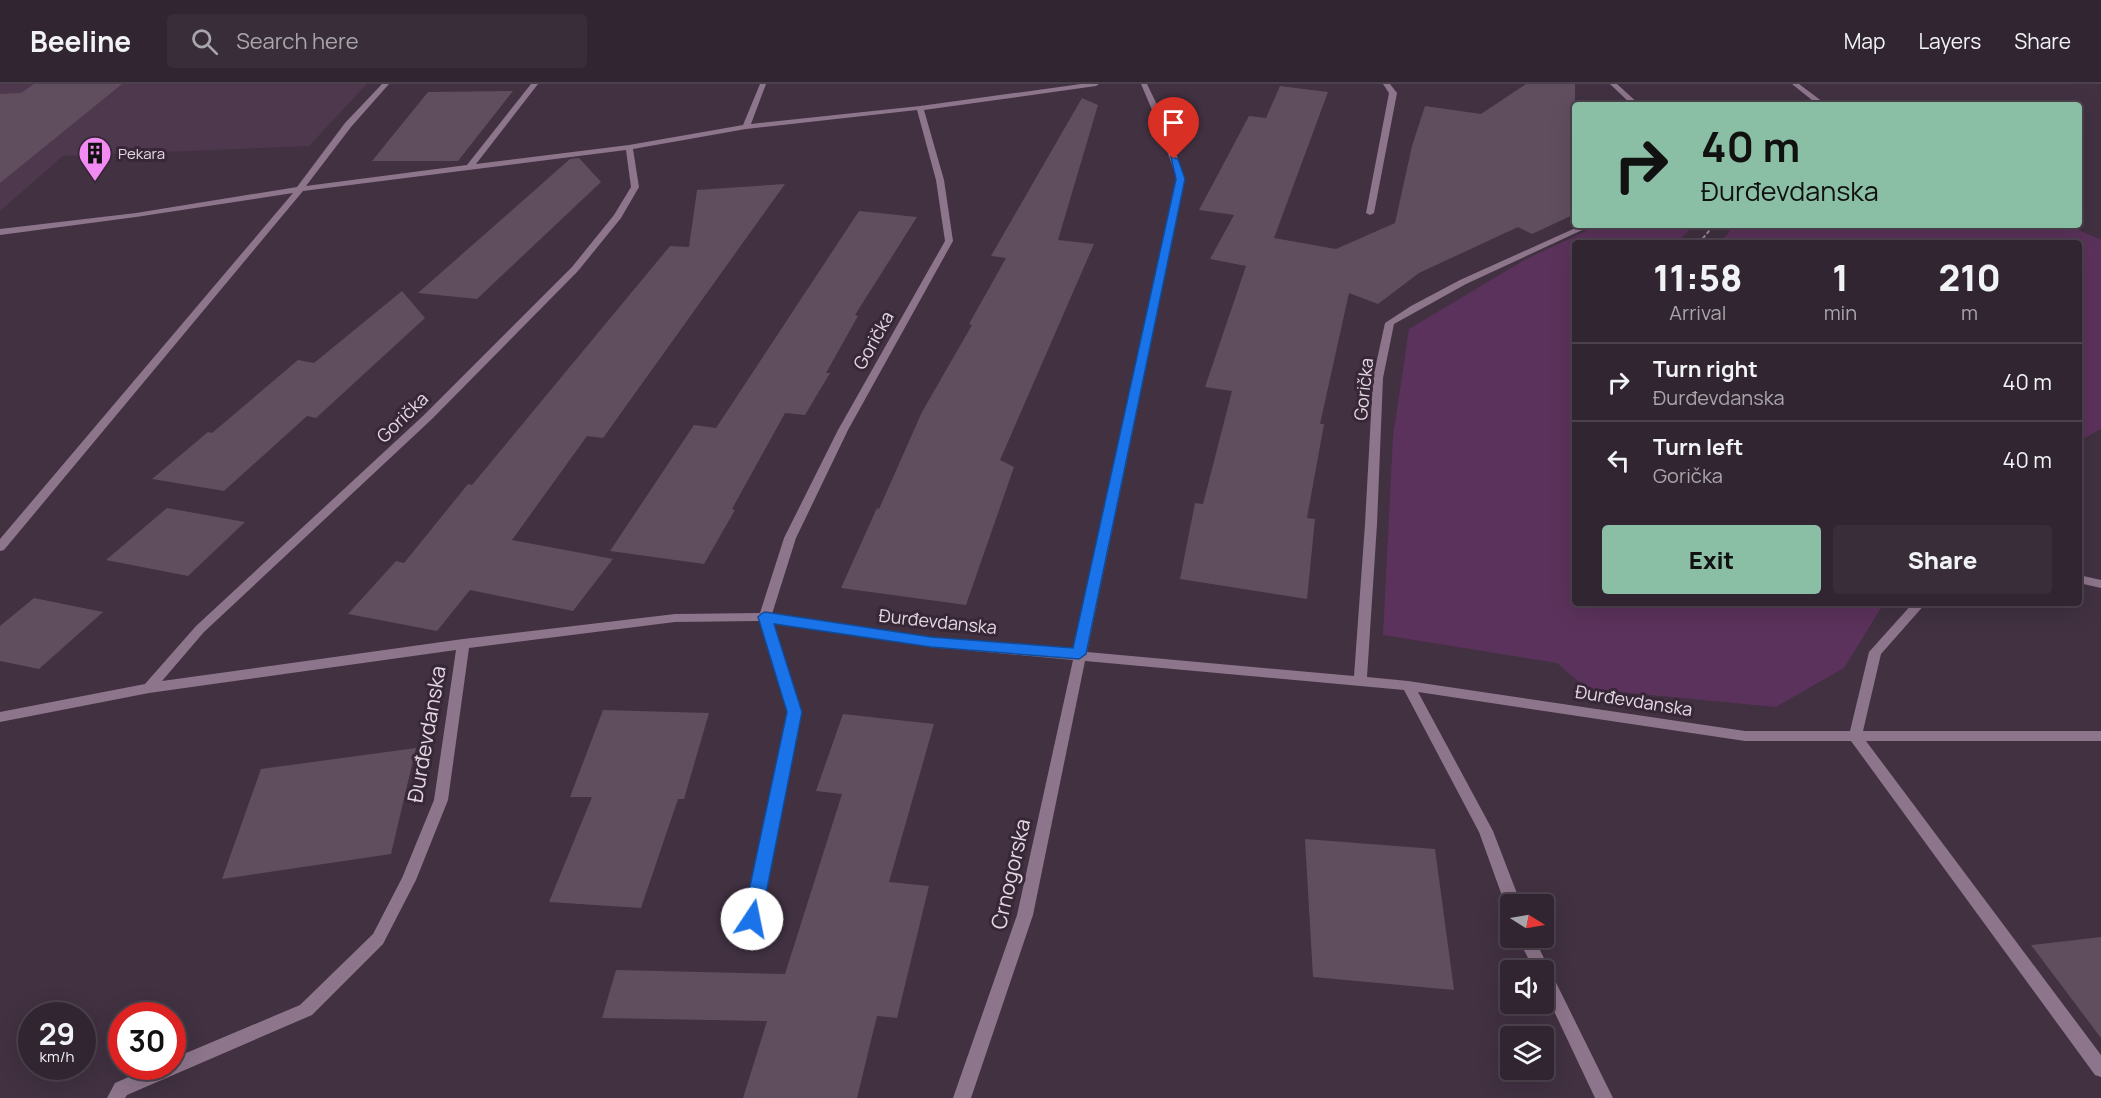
<!DOCTYPE html>
<html lang="en">
<head>
<meta charset="utf-8">
<style>
  body { margin:0; font-family:Manrope,sans-serif; background:#392d39; color:#f1f3f6; height:100vh; display:flex; flex-direction:column; font-size:22px; white-space:nowrap }
  * { box-sizing:border-box; margin:0 }
  p { font-size:20px; color:#a8a5ab }
  .icon { flex:none; width:33px; height:33px; fill:none; stroke:currentColor; stroke-width:2; stroke-linecap:round; stroke-linejoin:round }
  .map { position:relative; flex:1; overflow:hidden }
  .details { position:absolute; left:1572px; top:156px; width:510px; height:366px; display:flex; flex-direction:column; background:#312531; border-radius:6px; box-shadow:0 6px 24px #0002,0 0 0 2px #4c424d }
  .details>* { flex:none }
  .guide { position:absolute; left:1572px; top:18px; width:510px; height:126px; border-radius:6px; box-shadow:0 6px 24px #0002,0 0 0 2px #4c424d; background:#8abfa5; color:#111; overflow:hidden }
  .needle { width:39px; rotate:101deg }
  .tools { position:absolute; left:1500px; top:810px; display:grid; gap:12px }
  .tools a { display:grid; place-items:center; width:54px; height:54px; border-radius:6px; background:#312531; box-shadow:0 6px 24px #0002,0 0 0 2px #4c424d; font-size:30px }
  .speed { position:absolute; left:18px; top:918px; display:flex; gap:12px; font-size:30px; font-weight:700; text-align:center }
  .speed>* { display:grid; place-content:center; width:78px; height:78px; border-radius:50%; background:#312531; box-shadow:0 6px 24px #0002,0 0 0 2px #4c424d; line-height:1 }
  .speed small { font-size:15px; font-weight:400 }
  .speed .limit { border:9px solid #d22; background:#fff; color:#111 }
  .pin { position:absolute; display:grid; place-items:center; width:51px; height:51px; color:#fff; margin:-62px -26px; border-radius:50% 50% 50% 0; rotate:-45deg; box-shadow:0 0 6px #0007 }
  .pin .icon { rotate:45deg }
  .me { position:absolute; width:66px; margin:-33px; rotate:11deg; stroke-linejoin:round; filter:drop-shadow(0 0 4px #0008) }
  .turn { display:flex; align-items:center; gap:21px; height:126px; padding:0 30px; font-size:27px }
  .turn .icon { width:78px; height:78px; stroke-width:2.5 }
  .turn b { display:block; font-size:42px; line-height:51px }
  .eta { display:flex; justify-content:space-evenly; align-items:center; height:102px; text-align:center }
  .eta b { font-size:36px; font-weight:800; line-height:42px }
  .cta { display:flex; gap:12px; margin-top:auto; padding:12px 30px }
  .cta a { flex:1; height:69px; border-radius:6px; background:#8abfa5; color:#111; font-size:24px; font-weight:800; line-height:69px; text-align:center }
  .cta a+a { background:#392d39; color:#f1f3f6 }
  ul { padding:0; list-style:none }
  li { display:flex; align-items:center; gap:18px; height:78px; padding:0 30px; border-top:2px solid #4c424d }
  li div { flex:1 }
  li b { display:block; font-size:22px }
  li em { font-style:normal }
  header { display:flex; align-items:center; gap:36px; box-sizing:border-box; height:84px; padding:0 30px; background:#312531; border-bottom:2px solid #4c424d }
  header strong { font-size:28px }
  nav { display:flex; gap:33px; margin-inline-start:auto; font-size:21px }
  .search { width:420px; height:54px; background:#392d39; display:flex; align-items:center; gap:15px; box-sizing:border-box; padding:0 21px; border-radius:6px; color:#a8a5ab; font-size:22px }
  .map>svg:first-child { display:block }
  .built { fill:#4d384d }
  .green { fill:#5b325b }
  .building { fill:#604e5f }
  .lines { fill:none; stroke-linecap:round; stroke-linejoin:round }
  .path { stroke:#998b98; stroke-width:2; stroke-dasharray:4 2; stroke-linecap:butt }
  .street { fill:#8d758c; fill-rule:evenodd }
  .route { fill:#1a73e8; stroke:#114b97; stroke-width:1.5 }
  .labels { text-anchor:middle; dominant-baseline:central; stroke-width:6; stroke-linejoin:round; paint-order:stroke }
  .far-poi-label { font-size:15px; fill:#e4d9e3; stroke:#372737; text-anchor:start }
  .street-label { font-size:18px; fill:#e4d9e3; stroke:#372737 }
  .near-street-label { font-size:21px; fill:#e4d9e3; stroke:#372737 }
</style>
</head>
<body>
<header>
<strong>Beeline</strong>
<div class="search"><svg class="icon" aria-label="search" viewBox="0 0 24 24"><circle cx="10" cy="10" r="6"/><path d="M15 15l6 6"/></svg>Search here</div>
<nav><a>Map</a><a>Layers</a><a>Share</a></nav>
</header>
<div class="map">
<svg width="2101" height="1014" viewBox="0 0 2101 1014">
  <rect width="100%" height="100%" fill="#413141"/>
  <path class="built" d="M 0,0 L 367,0 L 309,62 L 63,72 L 0,127 Z"/>
  <path class="green" d="M 1599,141 L 1695,141 L 1676,159 L 1575,159 L 1575,519 L 1884,519 L 1844,584 L 1776,623 L 1587,605 L 1557,579 L 1383,551 L 1393,352 L 1409,245 L 1526,175 Z
    M 1735,141 L 2068,141 L 2101,156 L 2101,345 L 2079,357 L 2079,159 L 1720,159 Z"/>
  <path class="building" d="M 34,0 L 122,0 L 0,99 L 0,10 L 21,9 Z
    M 1526,0 L 1575,0 L 1575,130 L 1532,150 L 1518,143 L 1419,189 L 1378,220 L 1349,209 L 1320,340 L 1324,340 L 1307,434 L 1315,435 L 1307,515 L 1180,495 L 1195,419 L 1203,420 L 1232,307 L 1205,303 L 1246,182 L 1210,175 L 1234,131 L 1199,126 L 1249,32 L 1266,34 L 1280,2 L 1328,8 L 1274,154 L 1336,165 L 1395,139 L 1412,62 L 1425,22 L 1481,30 Z
    M 513,7 L 458,77 L 372,77 L 428,8 Z
    M 1082,14 L 1098,21 L 1058,156 L 1094,160 L 1000,376 L 1014,383 L 966,521 L 841,504 L 877,424 L 879,425 L 922,328 L 972,241 L 969,240 L 1006,174 L 991,172 Z
    M 579,74 L 601,98 L 477,215 L 418,209 L 570,75 Z
    M 785,100 L 603,354 L 587,352 L 512,456 L 613,475 L 573,527 L 470,506 L 437,547 L 348,530 L 396,477 L 404,479 L 468,400 L 472,401 L 670,162 L 689,163 L 697,106 Z
    M 859,127 L 917,133 L 855,231 L 858,232 L 826,289 L 830,289 L 805,331 L 785,329 L 732,425 L 735,426 L 704,480 L 610,467 L 694,341 L 716,344 Z
    M 402,207 L 425,234 L 316,334 L 307,332 L 224,407 L 152,395 L 208,348 L 212,349 L 298,276 L 314,279 Z
    M 167,424 L 245,438 L 188,492 L 106,476 Z
    M 34,514 L 103,528 L 39,585 L 0,577 L 0,542 Z
    M 603,626 L 709,629 L 684,715 L 678,715 L 641,824 L 549,818 L 592,713 L 570,713 Z
    M 843,630 L 934,640 L 889,798 L 929,802 L 897,934 L 877,932 L 857,1014 L 743,1014 L 767,937 L 602,934 L 616,886 L 785,890 L 842,710 L 816,707 Z
    M 416,664 L 391,770 L 222,795 L 261,685 Z
    M 1305,755 L 1435,765 L 1454,906 L 1313,893 Z
    M 2101,853 L 2101,954 L 2031,861 Z"/>
  <g class="lines">
    <path class="path" d="M 1699,159 L 1714,141"/>
    <path class="street" d="M 382,0 L 389,0 L 351,43 L 306,102 L 467,81 L 531,0 L 538,0 L 476,80 L 629,61 L 743,41 L 760,0 L 766,0 L 751,40 L 920,22 L 1081,0 L 1099,0 L 1096,2 L 924,26 L 944,96 L 953,157 L 848,346 L 796,454 L 772,530 L 931,553 L 1075,567 L 1177,95 L 1155,33 L 1141,0 L 1147,0 L 1163,33 L 1185,95 L 1087,568 L 1354,592 L 1365,440 L 1373,294 L 1385,239 L 1411,222 L 1460,196 L 1582,141 L 1593,141 L 1466,200 L 1394,240 L 1383,294 L 1377,440 L 1367,593 L 1408,597 L 1745,647 L 1850,647 L 1869,568 L 1913,519 L 1926,519 L 1881,570 L 1863,647 L 2101,647 L 2101,657 L 1866,657 L 2101,971 L 2101,993 L 2095,991 L 1851,657 L 1745,657 L 1418,608 L 1493,747 L 1521,820 L 1510,820 L 1510,826 L 1505,820 L 1479,748 L 1404,606 L 1085,577 L 1033,831 L 971,1014 L 953,1014 L 1017,831 L 1073,576 L 931,563 L 773,539 L 801,628 L 760,835 L 757,840 L 752,842 L 747,840 L 744,835 L 787,628 L 760,537 L 675,538 L 469,564 L 448,716 L 416,796 L 383,860 L 312,931 L 127,1011 L 125,1014 L 107,1014 L 115,999 L 154,982 L 172,982 L 172,975 L 300,921 L 373,850 L 402,794 L 434,716 L 456,566 L 149,609 L 0,638 L 0,628 L 145,600 L 196,542 L 424,331 L 572,183 L 614,131 L 631,103 L 626,66 L 303,107 L 4,466 L 0,467 L 0,455 L 293,109 L 136,133 L 0,151 L 0,145 L 136,129 L 297,103 L 345,39 ZM 917,26 L 936,96 L 945,157 L 838,346 L 784,454 L 760,529 L 675,530 L 463,555 L 162,597 L 204,548 L 432,335 L 578,187 L 621,134 L 639,103 L 633,65 L 746,45 Z
      M 1383,0 L 1390,0 L 1397,9 L 1374,129 L 1370,131 L 1366,129 L 1389,9 Z
      M 1610,0 L 1617,0 L 1640,21 L 1632,21 Z
      M 1792,0 L 1799,0 L 1827,21 L 1818,21 Z
      M 2079,491 L 2101,496 L 2101,504 L 2079,499 Z
      M 1518,854 L 1534,854 L 1613,1014 L 1595,1014 L 1544,906 L 1544,886 L 1534,886 Z"/>
  </g>
  <path class="route" d="M 1171,73 L 1178,75 L 1185,95 L 1086,570 L 1079,575 L 931,563 L 774,540 L 802,628 L 761,835 L 758,840 L 752,842 L 746,840 L 743,835 L 787,628 L 758,533 L 761,530 L 765,528 L 931,553 L 1073,564 L 1176,95 Z"/>
  <defs>
    <symbol id="building-pin" viewBox="-11 -11 22 30"><path d="M0 17L-7.5 6A9.5 9.5 0 1 1 7.5 6Z" fill="#f28af3" stroke="#372737"/><path d="M-4-6H4V6H1V3H-1V6H-4ZM-2.5-4.3h1.7v1.8h-1.7ZM.8-4.3h1.7v1.8H.8ZM-2.5-1h1.7V.8h-1.7ZM.8-1h1.7V.8H.8Z" fill="#111"/></symbol>
  </defs>
  <g fill-rule="evenodd">
    <use href="#building-pin" x="76" y="50" width="38" height="52"/>
  </g>
  <g class="labels">
    <g class="far-poi-label">
      <text x="118" y="69">Pekara</text>
    </g>
    <g class="street-label">
      <text transform="translate(873 256) rotate(-61)">Gorička</text>
      <text transform="translate(1363 305) rotate(-84)">Gorička</text>
      <text transform="translate(402 333) rotate(-44)">Gorička</text>
      <text transform="translate(938 537) rotate(6)">Đurđevdanska</text>
      <text transform="translate(1634 616) rotate(9)">Đurđevdanska</text>
    </g>
    <g class="near-street-label">
      <text transform="translate(426 650) rotate(-80)">Đurđevdanska</text>
      <text transform="translate(1010 790) rotate(-77)">Crnogorska</text>
    </g>
  </g>
</svg>
<div class="tools">
<a><svg class="needle" viewBox="-14 -14 28 28"><path d="M0-13l5 13h-10z" fill="#e53935"/><path d="M0 13l5-13h-10z" fill="#a8a5ab"/></svg></a>
<a><svg class="icon" aria-label="sound" viewBox="0 0 24 24"><path d="M4 9h4l5-4v14l-5-4H4zM17 9q2 3 0 6"/></svg></a>
<a><svg class="icon" aria-label="layers" viewBox="0 0 24 24"><path d="M12 4l9 5-9 5-9-5zM3 14l9 5 9-5"/></svg></a>
</div>
<div class="speed"><div>29<small>km/h</small></div><div class="limit">30</div></div>
<div class="pin" style="left:1174px;top:75px;background:#d93025"><svg class="icon" aria-label="arrive" viewBox="0 0 24 24"><path d="M6 21V4h12l-3 4 3 4H6"/></svg></div>
<svg class="me" style="left:752px;top:835px" viewBox="-20 -20 40 40"><circle r="19" fill="#fff"/><path d="M0-13L10 11 0 6-10 11z" fill="#1a73e8"/></svg>
<div class="guide">
<div class="turn"><svg class="icon" aria-label="right" viewBox="0 0 24 24"><path d="M7 20v-9h11M14 6l5 5-5 5"/></svg><div><b>40 m</b>Đurđevdanska</div></div>
</div>
<section class="details">
<div class="eta">
<div><b>11:58</b><p>Arrival</p></div>
<div><b>1</b><p>min</p></div>
<div><b>210</b><p>m</p></div>
</div>
<ul>
<li><svg class="icon" aria-label="right" viewBox="0 0 24 24"><path d="M7 20v-9h11M14 6l5 5-5 5"/></svg><div><b>Turn right</b><p>Đurđevdanska</p></div><em>40 m</em></li>
<li><svg class="icon" aria-label="left" viewBox="0 0 24 24"><path d="M17 20v-9H6M10 6l-5 5 5 5"/></svg><div><b>Turn left</b><p>Gorička</p></div><em>40 m</em></li>
</ul>
<div class="cta"><a>Exit</a><a>Share</a></div>
</section>
</div>
</body>
</html>
